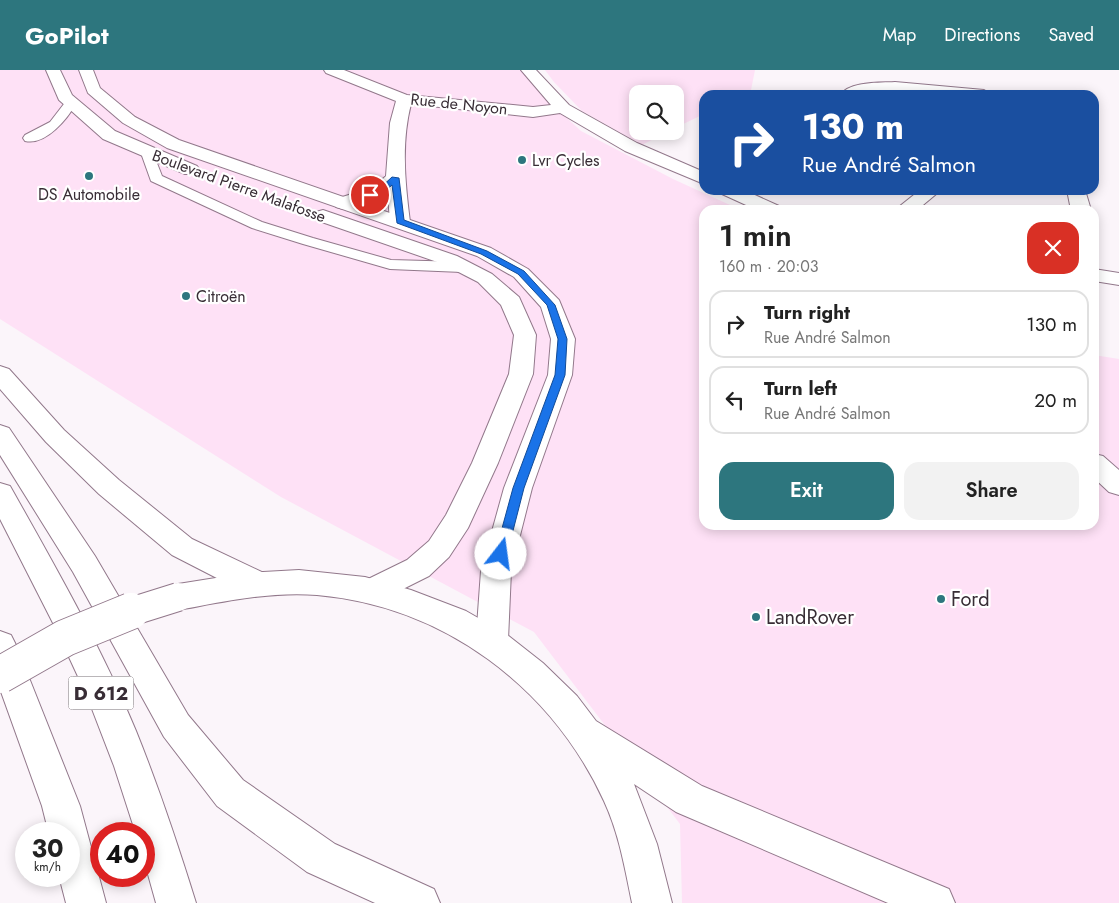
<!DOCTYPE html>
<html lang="en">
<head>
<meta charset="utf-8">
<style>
  body { margin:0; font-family:Jost,sans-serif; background:#f2f2f2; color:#222; height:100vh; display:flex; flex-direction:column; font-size:19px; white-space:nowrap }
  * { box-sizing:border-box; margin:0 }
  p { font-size:16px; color:#767676 }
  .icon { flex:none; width:28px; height:28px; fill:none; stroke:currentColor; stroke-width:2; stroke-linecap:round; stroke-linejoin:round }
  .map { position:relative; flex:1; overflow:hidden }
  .drawer { position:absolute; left:699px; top:135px; width:400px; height:325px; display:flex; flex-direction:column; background:#fff; border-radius:15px; box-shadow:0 2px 12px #0003 }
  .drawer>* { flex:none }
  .banner { position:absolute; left:699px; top:20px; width:400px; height:105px; border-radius:15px; box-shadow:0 2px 12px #0003; background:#1a4fa0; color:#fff; overflow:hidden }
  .controls { position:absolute; left:629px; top:15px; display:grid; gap:10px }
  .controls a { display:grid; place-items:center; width:55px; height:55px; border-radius:10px; background:#fff; box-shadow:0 2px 12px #0003; font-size:25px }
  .speed { position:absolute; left:15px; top:752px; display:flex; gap:10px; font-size:25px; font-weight:700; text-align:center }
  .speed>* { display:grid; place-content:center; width:65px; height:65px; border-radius:50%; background:#fff; box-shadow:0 2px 12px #0003; line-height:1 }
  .speed small { font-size:12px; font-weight:400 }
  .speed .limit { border:8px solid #d22; background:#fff; color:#111 }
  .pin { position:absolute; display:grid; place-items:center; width:42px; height:42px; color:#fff; margin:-21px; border:2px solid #fff; border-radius:50%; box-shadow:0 1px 5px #0007 }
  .me { position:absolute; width:55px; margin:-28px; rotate:15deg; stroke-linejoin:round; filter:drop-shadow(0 0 4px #0008) }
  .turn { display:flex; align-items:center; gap:18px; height:105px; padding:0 20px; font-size:22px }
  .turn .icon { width:65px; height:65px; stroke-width:2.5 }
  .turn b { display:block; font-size:35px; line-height:42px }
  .round { display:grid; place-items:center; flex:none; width:52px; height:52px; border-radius:15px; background:#f2f2f2 }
  .summary { display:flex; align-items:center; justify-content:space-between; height:85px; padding:0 20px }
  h1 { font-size:30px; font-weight:600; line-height:38px }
  .cta { display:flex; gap:10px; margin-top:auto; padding:10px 20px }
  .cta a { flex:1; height:58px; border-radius:15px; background:#2d767e; color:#fff; font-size:20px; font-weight:600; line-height:58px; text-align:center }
  .cta a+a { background:#f2f2f2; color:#222 }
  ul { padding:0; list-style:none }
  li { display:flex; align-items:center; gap:15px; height:68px; margin:0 10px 8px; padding:0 10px; border:2px solid #e0e0e0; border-radius:15px }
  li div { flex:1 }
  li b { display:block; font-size:19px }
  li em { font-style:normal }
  header { display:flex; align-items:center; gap:30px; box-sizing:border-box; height:70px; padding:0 25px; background:#2d767e; color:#fff }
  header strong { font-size:24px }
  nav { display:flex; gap:28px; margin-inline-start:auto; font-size:18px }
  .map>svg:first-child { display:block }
  .built { fill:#fee1f6 }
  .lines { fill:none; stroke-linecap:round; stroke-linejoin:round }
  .lane-casing { stroke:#92788b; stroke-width:2 }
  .street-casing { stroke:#92788b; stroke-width:2 }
  .secondary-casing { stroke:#92788b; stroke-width:2 }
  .primary-casing { stroke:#92788b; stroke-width:2 }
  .highway-casing { stroke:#92788b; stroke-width:2 }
  .lane { fill:#fff; fill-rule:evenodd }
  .street { fill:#fff; fill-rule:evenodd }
  .secondary { fill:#fff; fill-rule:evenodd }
  .primary { fill:#fff; fill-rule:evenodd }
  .highway { fill:#fff; fill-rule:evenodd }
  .primary-bridge-far1-casing { stroke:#92788b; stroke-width:30; stroke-linecap:butt }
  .primary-bridge-casing { stroke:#92788b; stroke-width:38; stroke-linecap:butt }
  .primary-bridge-far1 { stroke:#fff; stroke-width:28 }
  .primary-bridge { stroke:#fff; stroke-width:36 }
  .route { fill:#1a73e8; stroke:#114b97 }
  .poi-dot { fill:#2d767e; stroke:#fff; stroke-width:2 }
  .labels { text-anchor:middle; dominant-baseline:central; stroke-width:4.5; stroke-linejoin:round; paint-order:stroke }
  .far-street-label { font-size:16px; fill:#382d35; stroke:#fff }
  .far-poi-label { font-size:16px; fill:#382d35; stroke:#fff; text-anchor:start }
  .shield { fill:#fff; stroke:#746c72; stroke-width:1 }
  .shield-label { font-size:19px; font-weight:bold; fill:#382d35 }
  .poi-label { font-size:20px; fill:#382d35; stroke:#fff; text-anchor:start }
</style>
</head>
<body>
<header>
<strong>GoPilot</strong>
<nav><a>Map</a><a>Directions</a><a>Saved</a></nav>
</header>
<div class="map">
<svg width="1119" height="833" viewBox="0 0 1119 833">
  <rect width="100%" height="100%" fill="#fbf5fa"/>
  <path class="built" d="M 0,0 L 525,0 L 543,26 L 581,61 L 673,109 L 741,140 L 704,140 L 704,455 L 1094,455 L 1094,285 L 1119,289 L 1119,833 L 682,833 L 680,754 L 534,562 L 281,427 L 0,249 Z
    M 545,0 L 755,0 L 751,20 L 740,25 L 704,25 L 704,44 L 675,58 L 675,24 L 638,24 L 638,61 L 669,61 L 642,75 L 582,41 L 554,12 Z"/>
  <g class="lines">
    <defs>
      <path id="lane" d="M 71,29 L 77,32 C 68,48 46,76 25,71 L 23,68 L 25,65 L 50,52 L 67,30 Z
        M 147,79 L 153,83 L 162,106 L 262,152 L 313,168 L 391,190 L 462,192 L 470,197 L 462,202 L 390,199 L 303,174 L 252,158 L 151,111 L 141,83 Z"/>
      <path id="street" d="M 324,0 L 344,0 L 407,25 L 533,37 L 551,35 L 521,0 L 536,0 L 569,35 L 637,73 L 704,102 L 704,114 L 625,81 L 560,43 L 533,47 L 411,34 C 401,73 405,113 410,152 L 407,156 L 393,156 L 390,152 L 388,125 L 343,139 L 336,137 L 334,133 L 336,129 L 374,117 L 386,106 L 390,53 L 396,31 L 326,3 Z
        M 895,12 L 984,20 L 992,25 L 944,25 L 895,21 L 840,25 C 850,11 880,13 895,12 Z
        M 720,120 L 744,120 L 779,136 L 782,140 L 757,140 L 722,124 Z
        M 920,120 L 941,120 L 917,140 L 895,140 Z
        M 1067,120 L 1085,120 L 1091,140 L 1071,140 Z
        M 1094,199 L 1119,203 L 1119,215 L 1094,211 Z
        M 1094,384 L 1103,386 L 1119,400 L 1119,425 L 1109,422 L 1094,408 Z"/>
      <path id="secondary" d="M 46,0 L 60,0 L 72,25 L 115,61 L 197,96 L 200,100 L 197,104 L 185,104 L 103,69 L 59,30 Z
        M 79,0 L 93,0 L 100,18 L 135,47 L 179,70 L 491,178 L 528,199 L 559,230 L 575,269 L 572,305 L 532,418 L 511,501 L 508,570 L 503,580 L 492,584 L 481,580 L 476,570 L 481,501 L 504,418 L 548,305 L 551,269 L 541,237 L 514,207 L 477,186 L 167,78 L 123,53 L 88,23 Z
        M 323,140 L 457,186 L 492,204 L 519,227 L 536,265 L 533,304 L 498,393 L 468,458 L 449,487 L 429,506 L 373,534 L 362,530 L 358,521 L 362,512 L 407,490 L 429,471 L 446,445 L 472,393 L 509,304 L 514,265 L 501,235 L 478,212 L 443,194 L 316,150 L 313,146 L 316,142 Z"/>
      <path id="primary" d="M 299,500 L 365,507 L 411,520 L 466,541 L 506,564 L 543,593 L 577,626 L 596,651 L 702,716 L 949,819 L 955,833 L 888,833 L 676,742 L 634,714 L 657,774 L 672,833 L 632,833 C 625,799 619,763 604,731 C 551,616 443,536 317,525 C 271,521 223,532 178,540 L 167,536 L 163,527 L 167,518 L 178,514 L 247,503 Z"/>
      <path id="highway" d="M 0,296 L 9,299 L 64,360 L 119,410 L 192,469 L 268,505 L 272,514 L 268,523 L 257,526 L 246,523 L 172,485 L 99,424 L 46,372 L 0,319 Z
        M 0,355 L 9,358 L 95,486 L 188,645 L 243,710 L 335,774 L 434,819 L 440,833 L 375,833 L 307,802 L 217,736 L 164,667 L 73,502 L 0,385 Z
        M 0,413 L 10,416 C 55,496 101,576 136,661 C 159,718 178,775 196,833 L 156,833 L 144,790 L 144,764 L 136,764 L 114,696 L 87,626 L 56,559 L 0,449 Z
        M 0,561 L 11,565 L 16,575 L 80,736 L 106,833 L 66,833 L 59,806 L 69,806 L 69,764 L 49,764 L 42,736 L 0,619 Z"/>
    </defs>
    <use href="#lane" class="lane-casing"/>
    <use href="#street" class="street-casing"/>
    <use href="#secondary" class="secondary-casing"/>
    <use href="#primary" class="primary-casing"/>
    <use href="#highway" class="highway-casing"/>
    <use href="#lane" class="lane"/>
    <use href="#street" class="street"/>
    <use href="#secondary" class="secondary"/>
    <use href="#primary" class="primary"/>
    <use href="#highway" class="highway"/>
    <defs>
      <path id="primary-bridge-far1" d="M 127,543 L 178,527"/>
      <path id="primary-bridge" d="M 0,605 L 65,568 L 131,541"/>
    </defs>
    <use href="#primary-bridge-far1" class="primary-bridge-far1-casing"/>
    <use href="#primary-bridge" class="primary-bridge-casing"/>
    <use href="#primary-bridge-far1" class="primary-bridge-far1"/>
    <use href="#primary-bridge" class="primary-bridge"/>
  </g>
  <path class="route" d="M 392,107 L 399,108 L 404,150 L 487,181 L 524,201 L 555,235 L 567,269 L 565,305 L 524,418 L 507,484 L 501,489 L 495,484 L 513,418 L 555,305 L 558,269 L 547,235 L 518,204 L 481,184 L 397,153 L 392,115 L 383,123 L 368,126 L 368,123 L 378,120 Z"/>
  <g class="poi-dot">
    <circle cx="522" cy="90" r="5"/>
    <circle cx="89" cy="106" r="5"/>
    <circle cx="186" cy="226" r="5"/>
    <circle cx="941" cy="529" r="5"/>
    <circle cx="756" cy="547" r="5"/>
  </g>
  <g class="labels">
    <g class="far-street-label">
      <text transform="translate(459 34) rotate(6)">Rue de Noyon</text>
      <text transform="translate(239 116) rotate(20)">Boulevard Pierre Malafosse</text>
    </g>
    <g class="far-poi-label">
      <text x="532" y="90">Lvr Cycles</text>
      <text x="89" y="124" text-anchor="middle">DS Automobile</text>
      <text x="196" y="226">Citroën</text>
    </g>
    <rect class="shield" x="68.5" y="606.5" width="65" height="33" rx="4"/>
    <g class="shield-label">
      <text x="101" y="623">D 612</text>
    </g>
    <g class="poi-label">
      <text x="951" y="529">Ford</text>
      <text x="766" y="547">LandRover</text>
    </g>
  </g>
</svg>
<div class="controls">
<a><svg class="icon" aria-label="search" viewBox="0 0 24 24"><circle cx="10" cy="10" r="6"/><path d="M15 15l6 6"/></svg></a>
</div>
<div class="speed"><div>30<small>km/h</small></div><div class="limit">40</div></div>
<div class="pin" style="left:370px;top:125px;background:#d93025"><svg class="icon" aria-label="arrive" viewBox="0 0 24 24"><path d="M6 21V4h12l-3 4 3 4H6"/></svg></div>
<svg class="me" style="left:501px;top:484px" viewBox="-20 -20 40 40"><circle r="19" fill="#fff"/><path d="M0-13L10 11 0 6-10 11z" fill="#1a73e8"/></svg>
<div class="banner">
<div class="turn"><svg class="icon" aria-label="right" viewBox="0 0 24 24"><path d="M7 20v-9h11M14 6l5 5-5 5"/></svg><div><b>130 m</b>Rue André Salmon</div></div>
</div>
<section class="drawer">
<div class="summary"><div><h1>1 min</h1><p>160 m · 20:03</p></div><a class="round" style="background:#d93025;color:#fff"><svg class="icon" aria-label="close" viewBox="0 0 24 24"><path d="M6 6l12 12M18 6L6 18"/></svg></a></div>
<ul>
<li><svg class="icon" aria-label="right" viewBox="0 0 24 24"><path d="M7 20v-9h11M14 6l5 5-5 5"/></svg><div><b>Turn right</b><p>Rue André Salmon</p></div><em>130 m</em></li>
<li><svg class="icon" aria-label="left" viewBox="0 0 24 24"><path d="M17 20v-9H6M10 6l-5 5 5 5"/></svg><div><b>Turn left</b><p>Rue André Salmon</p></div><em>20 m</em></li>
</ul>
<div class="cta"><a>Exit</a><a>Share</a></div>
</section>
</div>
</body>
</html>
